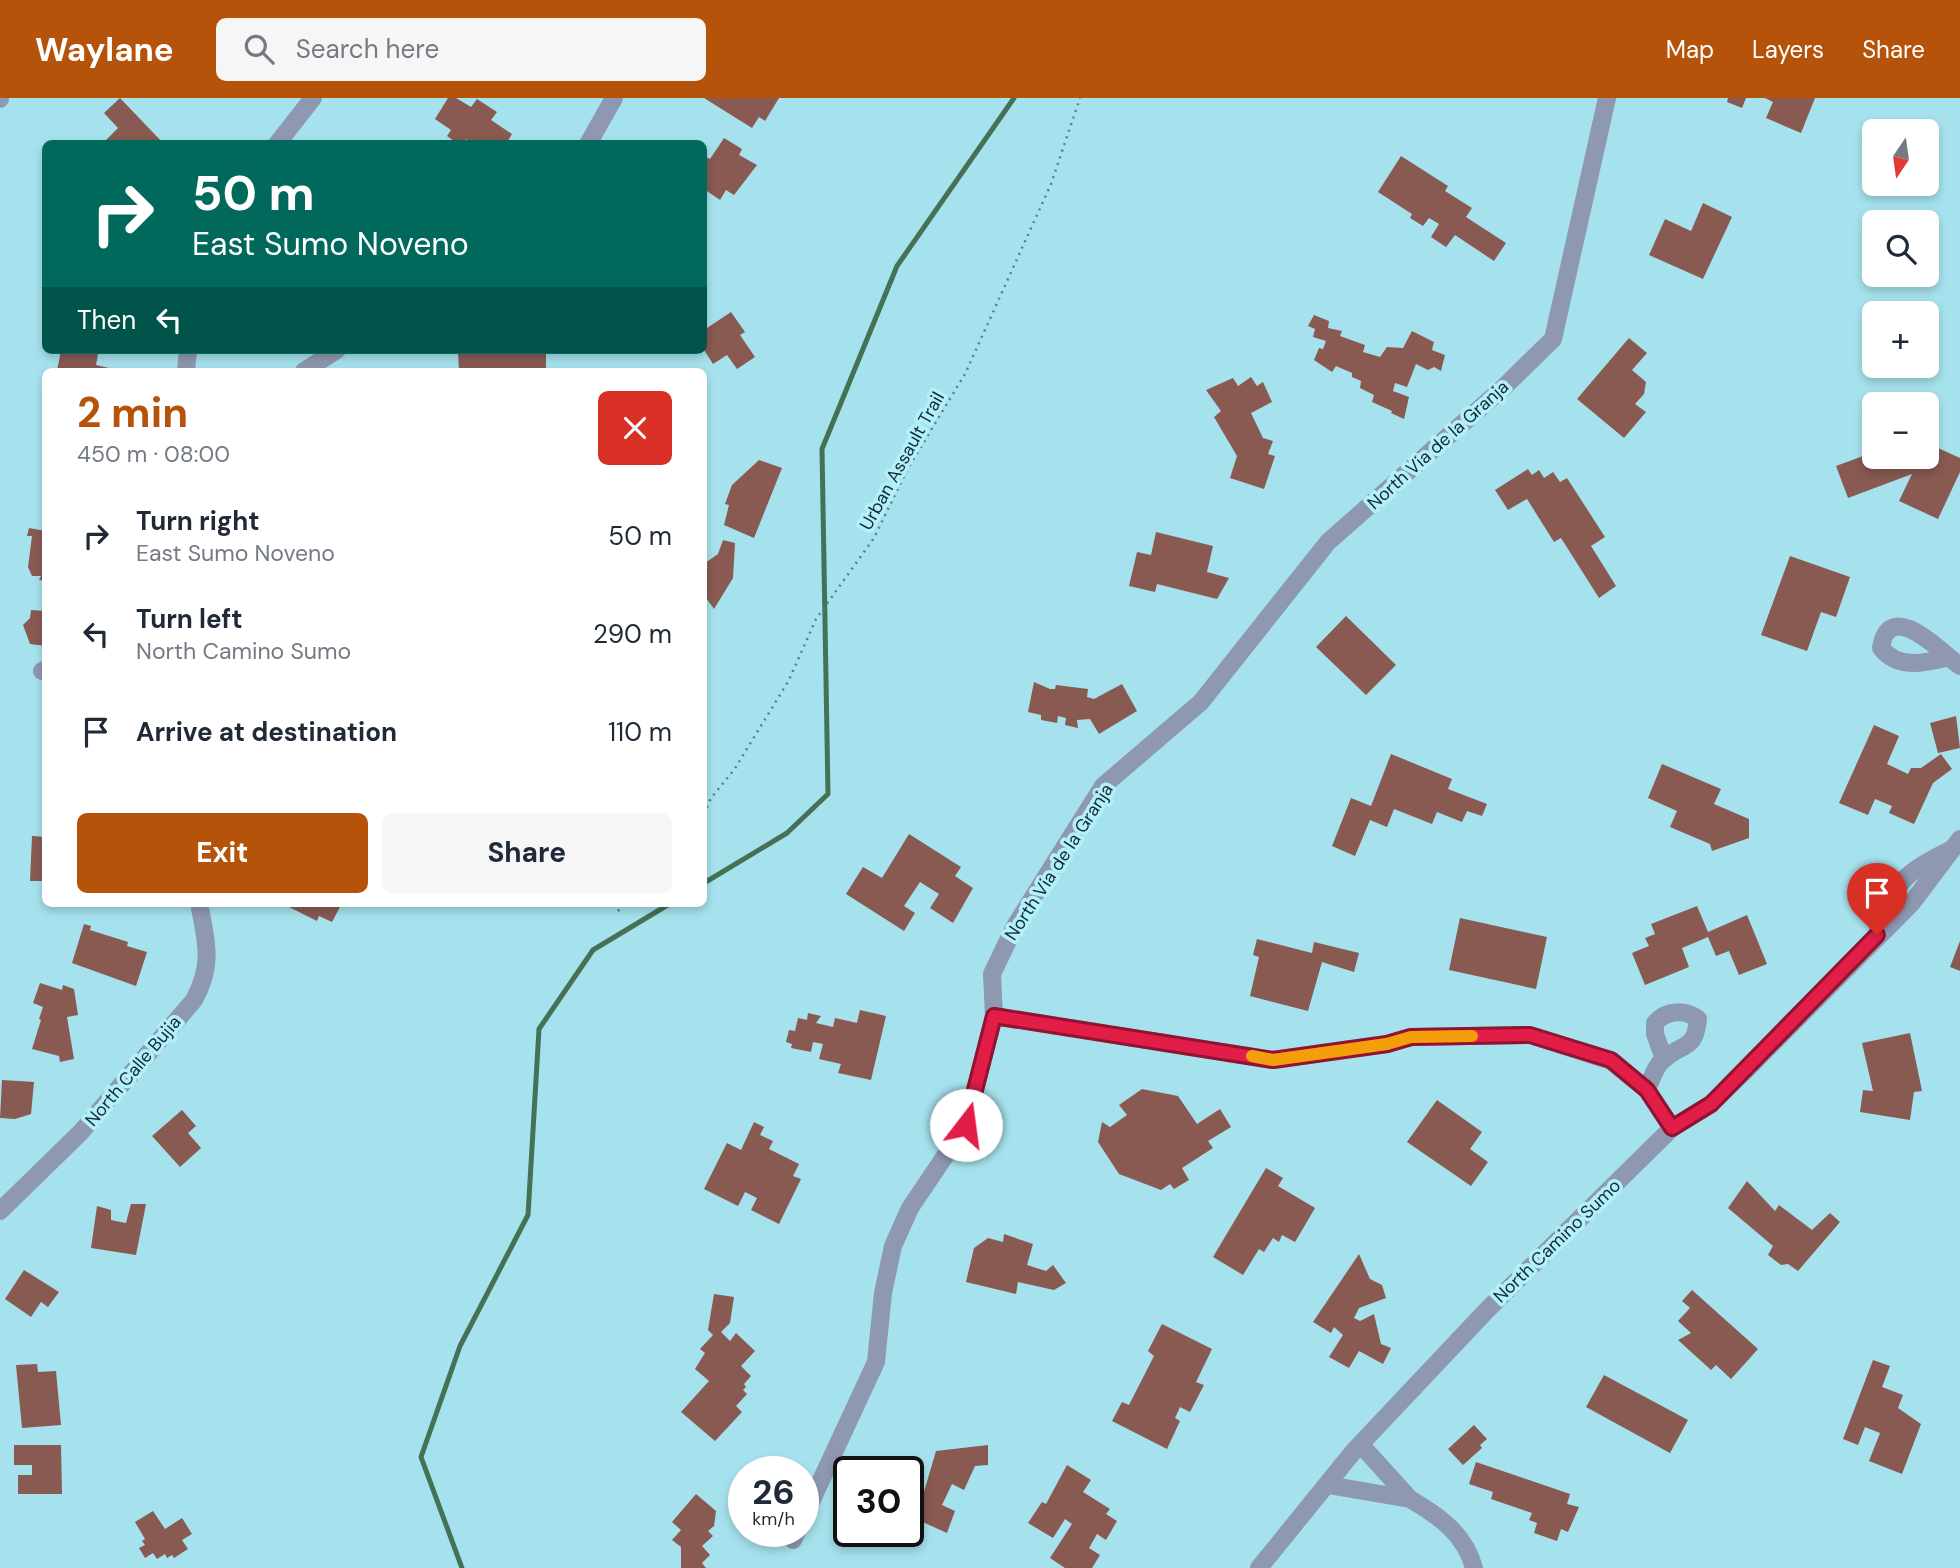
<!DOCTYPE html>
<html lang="en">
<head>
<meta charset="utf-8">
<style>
  body { margin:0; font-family:"DM Sans",sans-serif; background:#f6f6f7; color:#1f2937; height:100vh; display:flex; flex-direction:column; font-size:26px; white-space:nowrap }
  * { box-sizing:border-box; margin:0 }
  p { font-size:23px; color:#747a83 }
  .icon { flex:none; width:38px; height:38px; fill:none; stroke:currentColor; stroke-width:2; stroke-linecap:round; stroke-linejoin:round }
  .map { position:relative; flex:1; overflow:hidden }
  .panel { position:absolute; left:42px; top:270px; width:665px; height:539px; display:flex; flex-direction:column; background:#fff; border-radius:10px; box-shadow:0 4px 10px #0003 }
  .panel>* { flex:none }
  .top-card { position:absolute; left:42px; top:42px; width:665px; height:214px; border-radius:10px; box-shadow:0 4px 10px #0003; background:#00695c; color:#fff; overflow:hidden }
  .needle { width:46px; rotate:193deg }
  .fabs { position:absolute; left:1862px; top:21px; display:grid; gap:14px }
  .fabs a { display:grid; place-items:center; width:77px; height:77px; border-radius:10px; background:#fff; box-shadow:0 4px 10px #0003; font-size:35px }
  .speed { position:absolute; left:728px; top:1358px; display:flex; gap:14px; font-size:35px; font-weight:700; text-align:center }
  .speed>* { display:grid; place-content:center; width:91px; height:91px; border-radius:50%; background:#fff; box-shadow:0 4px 10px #0003; line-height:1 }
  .speed small { font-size:18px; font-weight:400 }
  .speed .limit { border:4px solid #111; border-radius:10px; background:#fff; color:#111 }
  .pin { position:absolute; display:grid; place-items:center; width:60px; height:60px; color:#fff; margin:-72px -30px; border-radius:50% 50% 50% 0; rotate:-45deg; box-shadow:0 0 7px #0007 }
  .pin .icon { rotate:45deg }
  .me { position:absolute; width:77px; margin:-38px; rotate:15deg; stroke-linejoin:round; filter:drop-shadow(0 0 5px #0008) }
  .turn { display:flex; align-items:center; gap:24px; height:147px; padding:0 35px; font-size:32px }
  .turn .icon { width:91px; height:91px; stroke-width:2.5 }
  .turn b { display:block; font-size:49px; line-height:60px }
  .then { display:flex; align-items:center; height:66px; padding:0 35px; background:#0003; gap:14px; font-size:26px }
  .round { display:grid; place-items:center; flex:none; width:74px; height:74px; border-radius:10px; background:#f6f6f7 }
  .headline { display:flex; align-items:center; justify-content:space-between; height:119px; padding:0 35px }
  h1 { font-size:42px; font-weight:700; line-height:52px; color:#b45309 }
  .cta { display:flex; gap:14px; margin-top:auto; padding:14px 35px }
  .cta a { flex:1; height:80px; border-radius:10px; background:#b45309; color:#fff; font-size:28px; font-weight:700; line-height:80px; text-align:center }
  .cta a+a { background:#f6f6f7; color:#1f2937 }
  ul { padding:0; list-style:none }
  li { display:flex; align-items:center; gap:21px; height:98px; padding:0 35px }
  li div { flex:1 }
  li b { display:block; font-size:26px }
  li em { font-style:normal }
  header { display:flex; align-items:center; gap:42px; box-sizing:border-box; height:98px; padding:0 35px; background:#b45309; color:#fff }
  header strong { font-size:33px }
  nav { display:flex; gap:38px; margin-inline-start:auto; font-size:24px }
  .search { width:490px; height:63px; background:#f6f6f7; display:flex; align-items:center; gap:18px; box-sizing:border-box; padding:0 24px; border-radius:10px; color:#747a83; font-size:26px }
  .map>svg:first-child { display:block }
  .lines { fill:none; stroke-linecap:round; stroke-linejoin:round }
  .stream { stroke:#457155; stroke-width:5 }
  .building { fill:#885a52 }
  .path { stroke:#588188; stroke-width:2.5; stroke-dasharray:2 5; stroke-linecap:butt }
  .minor { stroke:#8f98b1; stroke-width:18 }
  .route-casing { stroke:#92132f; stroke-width:18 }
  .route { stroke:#e11d48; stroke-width:12 }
  .slow { stroke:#f59e0b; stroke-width:12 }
  .labels { text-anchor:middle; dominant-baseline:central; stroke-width:7; stroke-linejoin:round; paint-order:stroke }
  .street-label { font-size:18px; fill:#132c30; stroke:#b3f0fb }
</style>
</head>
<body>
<header>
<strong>Waylane</strong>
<div class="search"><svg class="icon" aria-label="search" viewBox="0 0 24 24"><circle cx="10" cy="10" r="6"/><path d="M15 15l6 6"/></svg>Search here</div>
<nav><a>Map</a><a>Layers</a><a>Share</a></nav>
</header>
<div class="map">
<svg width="1960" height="1470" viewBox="0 0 1960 1470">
  <rect width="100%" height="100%" fill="#a6e2ed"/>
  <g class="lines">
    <path class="stream" d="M 704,785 L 787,735 L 828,696 L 822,351 L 897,168 L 1014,0
      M 462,1470 L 421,1359 L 460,1248 L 528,1117 L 539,931 L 593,852 L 671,805"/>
  </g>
  <path class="building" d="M 120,0 L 164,46 L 108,46 L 105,43 L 118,30 L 104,15 Z
    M 448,0 L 456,0 L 471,9 L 477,1 L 497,14 L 491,22 L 512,36 L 506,46 L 473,46 L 466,41 L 463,46 L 458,46 L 447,38 L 451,32 L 435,21 Z
    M 704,0 L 779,0 L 765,23 L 759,19 L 752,30 Z
    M 1728,0 L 1746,0 L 1742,10 L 1727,4 Z
    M 1765,0 L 1815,0 L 1801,35 L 1766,20 L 1773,4 Z
    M 724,40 L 742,51 L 739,57 L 757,67 L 734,97 L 726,92 L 720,102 L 704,91 L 704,63 L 706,59 L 710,61 Z
    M 1401,58 L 1448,88 L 1445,93 L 1472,110 L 1466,119 L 1506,145 L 1494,163 L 1455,137 L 1446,149 L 1431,139 L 1439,126 L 1429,120 L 1423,128 L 1410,120 L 1412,116 L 1378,94 Z
    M 1703,105 L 1732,119 L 1703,181 L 1649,157 L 1665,121 L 1691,133 Z
    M 731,214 L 745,234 L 740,237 L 755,259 L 737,271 L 727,257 L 713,266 L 704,252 L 704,232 Z
    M 1314,217 L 1329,223 L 1328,230 L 1342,233 L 1340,238 L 1365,247 L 1363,254 L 1380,259 L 1387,249 L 1403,250 L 1412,233 L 1434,244 L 1432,252 L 1445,257 L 1441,273 L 1434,269 L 1428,272 L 1416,266 L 1407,289 L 1395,285 L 1393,293 L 1409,299 L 1404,321 L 1391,315 L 1392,313 L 1372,304 L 1374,297 L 1360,290 L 1361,283 L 1352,279 L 1352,275 L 1336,268 L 1332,274 L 1314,262 L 1319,250 L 1323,251 L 1326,243 L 1313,239 L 1315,231 L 1308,228 Z
    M 1629,240 L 1647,255 L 1632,272 L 1646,284 L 1644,296 L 1635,306 L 1646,314 L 1624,340 L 1577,301 Z
    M 61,252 L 98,256 L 96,267 L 109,270 L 108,273 L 57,273 Z
    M 469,252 L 546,252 L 546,273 L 459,273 L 458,253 Z
    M 1251,279 L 1257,288 L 1263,284 L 1272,304 L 1251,315 L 1263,340 L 1273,343 L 1268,356 L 1275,358 L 1264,391 L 1230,380 L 1237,358 L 1214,319 L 1221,313 L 1206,292 L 1233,280 L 1238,288 Z
    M 1927,345 L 1960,360 L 1960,374 L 1938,421 L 1899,403 L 1912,376 L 1848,400 L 1836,368 L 1874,354 L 1874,359 L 1927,359 Z
    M 759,362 L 782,370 L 754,440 L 724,427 L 729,407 L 725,406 L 732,387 Z
    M 1528,371 L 1532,377 L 1539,372 L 1544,380 L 1553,374 L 1560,384 L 1567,380 L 1605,439 L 1591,448 L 1616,488 L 1599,500 L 1561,440 L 1554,444 L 1527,401 L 1508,412 L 1495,392 Z
    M 29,430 L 46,433 L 46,483 L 39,482 L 41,478 L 32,478 L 28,469 L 32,438 L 27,438 Z
    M 1156,434 L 1213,448 L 1207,474 L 1229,480 L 1217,501 L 1157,486 L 1155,494 L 1129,488 L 1137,454 L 1151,457 Z
    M 723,442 L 735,445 L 733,480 L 714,511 L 704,497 L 704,463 L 705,465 L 718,456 Z
    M 1790,458 L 1850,479 L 1836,519 L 1821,514 L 1807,553 L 1761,537 Z
    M 31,512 L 46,513 L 46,548 L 30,546 L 23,527 L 30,520 Z
    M 1346,518 L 1396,567 L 1366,597 L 1316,549 Z
    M 1034,584 L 1050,591 L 1055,591 L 1056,587 L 1088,591 L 1087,599 L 1094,601 L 1122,586 L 1137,613 L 1099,636 L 1090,621 L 1077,622 L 1078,630 L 1065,627 L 1066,620 L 1058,618 L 1057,625 L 1041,622 L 1041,617 L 1028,614 Z
    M 1956,618 L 1960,650 L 1938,655 L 1930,625 Z
    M 1874,627 L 1899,638 L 1887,666 L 1908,676 L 1911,670 L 1921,670 L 1941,656 L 1952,671 L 1933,685 L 1914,726 L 1889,715 L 1892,708 L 1875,701 L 1868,717 L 1839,705 Z
    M 1391,656 L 1452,681 L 1448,691 L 1487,706 L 1482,718 L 1467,713 L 1462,724 L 1437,714 L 1432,726 L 1394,711 L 1387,729 L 1370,722 L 1355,758 L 1332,748 L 1351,700 L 1371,708 Z
    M 1662,666 L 1721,691 L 1714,706 L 1749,721 L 1749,740 L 1712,753 L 1710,746 L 1670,729 L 1677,713 L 1648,700 Z
    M 909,736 L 961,769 L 955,778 L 973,790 L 953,825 L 930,810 L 939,796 L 920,784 L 904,808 L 915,815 L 904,833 L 846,796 L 863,769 L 882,780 Z
    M 32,738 L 46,739 L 46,783 L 30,783 Z
    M 281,805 L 342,805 L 332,824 L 319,818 L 317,823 Z
    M 1697,808 L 1708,834 L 1747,817 L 1767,866 L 1739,877 L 1729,853 L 1716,858 L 1708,839 L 1682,850 L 1689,869 L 1645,887 L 1632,855 L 1649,848 L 1645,840 L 1655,836 L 1651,826 Z
    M 1460,820 L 1547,839 L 1536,891 L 1449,872 Z
    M 84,826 L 91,828 L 90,832 L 128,844 L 127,848 L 147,854 L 136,888 L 72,865 Z
    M 1257,841 L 1312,855 L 1314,844 L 1359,855 L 1354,874 L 1322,864 L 1308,913 L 1250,898 L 1259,859 L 1253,857 Z
    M 1960,843 L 1960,873 L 1950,869 Z
    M 40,885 L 62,892 L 63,887 L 74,891 L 78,917 L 67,919 L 74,961 L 60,964 L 59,958 L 32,951 L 41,922 L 39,921 L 43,909 L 33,905 Z
    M 860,912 L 886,918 L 871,982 L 838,975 L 841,966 L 819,961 L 823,946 L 813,944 L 811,954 L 791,950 L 792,946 L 786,944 L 789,932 L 795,933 L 798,920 L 807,922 L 808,915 L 821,918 L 816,925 L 833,929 L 835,920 L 857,925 Z
    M 1910,935 L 1922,993 L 1914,994 L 1910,1022 L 1860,1014 L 1863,992 L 1873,993 L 1862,945 Z
    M 2,982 L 34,984 L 31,1016 L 15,1021 L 0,1020 Z
    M 1142,991 L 1178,998 L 1197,1026 L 1220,1011 L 1231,1029 L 1208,1043 L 1213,1050 L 1182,1070 L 1189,1082 L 1174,1091 L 1170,1086 L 1161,1092 L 1119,1076 L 1098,1044 L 1102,1024 L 1110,1029 L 1127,1017 L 1119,1007 Z
    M 1437,1002 L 1482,1034 L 1470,1051 L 1488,1064 L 1471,1088 L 1407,1044 Z
    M 182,1012 L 196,1028 L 188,1035 L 201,1050 L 180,1069 L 152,1038 Z
    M 754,1024 L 764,1029 L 760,1037 L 773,1043 L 769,1051 L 799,1066 L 793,1078 L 801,1081 L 779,1126 L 751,1112 L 757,1100 L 745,1094 L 738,1108 L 704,1091 L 727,1045 L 741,1052 Z
    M 1266,1070 L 1283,1080 L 1278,1088 L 1315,1110 L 1295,1144 L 1282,1137 L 1279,1144 L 1273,1140 L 1264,1154 L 1259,1151 L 1243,1177 L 1213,1159 Z
    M 1747,1083 L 1775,1113 L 1779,1107 L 1812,1132 L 1830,1115 L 1840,1124 L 1798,1173 L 1788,1166 L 1781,1167 L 1768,1157 L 1773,1148 L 1728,1110 Z
    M 131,1106 L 146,1106 L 136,1157 L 91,1150 L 97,1108 L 111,1112 L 111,1122 L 126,1125 Z
    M 1004,1136 L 1033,1146 L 1027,1167 L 1046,1173 L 1053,1167 L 1066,1185 L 1054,1192 L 1018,1184 L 1016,1196 L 966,1184 L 974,1150 L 988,1140 L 1003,1144 Z
    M 1359,1156 L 1370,1181 L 1382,1187 L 1386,1200 L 1359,1210 L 1354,1220 L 1360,1223 L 1374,1216 L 1381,1246 L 1391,1250 L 1383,1266 L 1359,1253 L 1349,1270 L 1329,1259 L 1343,1237 L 1334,1229 L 1331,1235 L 1313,1224 Z
    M 24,1172 L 59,1194 L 48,1209 L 41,1204 L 31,1219 L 5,1201 Z
    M 1692,1192 L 1758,1251 L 1731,1281 L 1716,1267 L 1711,1272 L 1678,1242 L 1691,1235 L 1678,1223 L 1690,1210 L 1682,1203 Z
    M 714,1196 L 734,1199 L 730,1225 L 721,1234 L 730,1243 L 736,1235 L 755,1253 L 741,1268 L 751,1278 L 744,1286 L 746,1289 L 743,1292 L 747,1296 L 736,1308 L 742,1314 L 715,1343 L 681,1314 L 709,1283 L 695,1271 L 705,1255 L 700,1251 L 713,1237 L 708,1232 Z
    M 1162,1226 L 1212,1251 L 1196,1284 L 1204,1287 L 1190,1314 L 1180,1309 L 1175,1320 L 1180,1323 L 1167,1351 L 1112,1323 L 1122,1304 L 1129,1307 L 1154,1258 L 1148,1253 Z
    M 1873,1262 L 1890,1268 L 1882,1289 L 1903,1297 L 1898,1310 L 1921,1326 L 1902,1376 L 1869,1363 L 1880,1335 L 1865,1329 L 1858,1347 L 1843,1341 Z
    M 37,1266 L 38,1274 L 56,1273 L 61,1327 L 22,1330 L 16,1267 Z
    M 1604,1277 L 1688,1322 L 1670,1355 L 1586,1309 Z
    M 1474,1327 L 1487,1341 L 1480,1347 L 1482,1350 L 1463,1367 L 1448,1351 Z
    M 14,1347 L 61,1347 L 62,1396 L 18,1396 L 18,1377 L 32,1377 L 32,1367 L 14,1367 Z
    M 988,1347 L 988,1367 L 975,1368 L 964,1392 L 952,1386 L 942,1407 L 955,1413 L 947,1435 L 916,1421 L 936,1353 Z
    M 1476,1364 L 1570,1396 L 1567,1406 L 1579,1409 L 1568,1434 L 1561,1431 L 1557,1443 L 1534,1435 L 1537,1425 L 1529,1422 L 1532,1415 L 1491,1401 L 1493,1394 L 1469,1386 Z
    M 1067,1367 L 1091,1382 L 1083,1394 L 1110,1411 L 1106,1416 L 1117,1423 L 1106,1442 L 1097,1436 L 1089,1450 L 1100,1457 L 1092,1470 L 1065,1470 L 1050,1460 L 1072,1426 L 1065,1421 L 1053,1440 L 1028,1425 L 1042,1404 L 1046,1406 Z
    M 696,1396 L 716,1413 L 714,1428 L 708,1433 L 713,1438 L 702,1448 L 710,1457 L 702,1465 L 706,1470 L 681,1470 L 681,1449 L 672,1442 L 681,1432 L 672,1424 Z
    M 153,1413 L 165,1431 L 182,1420 L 192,1436 L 182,1442 L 188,1451 L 174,1460 L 172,1457 L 167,1460 L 165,1456 L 157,1461 L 153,1455 L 145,1460 L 139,1450 L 145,1447 L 142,1443 L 145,1441 L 135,1424 Z"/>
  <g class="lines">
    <path class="path" d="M 704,716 L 711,700 L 734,672 L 789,582 L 816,521 L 874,440 L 907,372 L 965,276 L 1051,86 L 1080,0
      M 618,813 L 627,805"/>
    <path class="minor" d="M 0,1 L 0,0
      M 277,46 L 313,0
      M 588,46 L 614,0
      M 186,273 L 188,252
      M 304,273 L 337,252
      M 1949,559 C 1925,565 1898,572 1881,550 C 1889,498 1942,555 1960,568
      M 42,573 L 46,571
      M 1878,834 C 1893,785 1904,775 1950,752
      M 994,918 L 1273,962 L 1387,946 L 1411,939 L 1530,937 L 1611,963 L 1647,992 L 1672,1030
      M 1647,992 C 1651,983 1655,968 1663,962 C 1683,944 1695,953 1698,921 C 1685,911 1666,912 1655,925 L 1655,936 L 1664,961
      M 0,1113 L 81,1034 L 194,902 C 214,866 206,843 199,805
      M 1328,1387 L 1410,1401 L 1361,1347
      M 1410,1401 C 1439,1418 1465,1436 1474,1470
      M 803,1421 L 876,1264 L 883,1195 L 893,1148 L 910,1110 L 966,1027 L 994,918 L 992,876 L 1015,828 L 1103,688 L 1201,604 L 1328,444 L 1504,289 L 1553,241 L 1607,0
      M 793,1442 L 797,1433
      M 1259,1470 L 1353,1354 L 1486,1213 L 1672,1030 L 1711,1006 L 1748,970 L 1911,806 L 1960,741"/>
  </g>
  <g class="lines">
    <defs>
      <path id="route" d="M 966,1027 L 994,918 L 1273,962 L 1387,946 L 1411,939 L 1530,937 L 1611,962 L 1647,992 L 1672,1030 L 1711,1006 L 1877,837"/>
    </defs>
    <use href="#route" class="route-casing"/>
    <use href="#route" class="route"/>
    <path class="slow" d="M 1252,958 L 1273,962 L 1387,946 L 1411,939 L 1472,938"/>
  </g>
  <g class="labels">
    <g class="street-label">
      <text transform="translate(1438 347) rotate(-42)">North Via de la Granja</text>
      <text transform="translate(902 363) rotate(-61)">Urban Assault Trail</text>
      <text transform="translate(1059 764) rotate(-57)">North Via de la Granja</text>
      <text transform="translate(133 973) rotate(-50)">North Calle Bujia</text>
      <text transform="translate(1557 1143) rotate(-44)">North Camino Sumo</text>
    </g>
  </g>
</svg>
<div class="fabs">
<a><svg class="needle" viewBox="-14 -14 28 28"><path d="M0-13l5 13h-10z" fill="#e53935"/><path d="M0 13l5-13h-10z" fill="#747a83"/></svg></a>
<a><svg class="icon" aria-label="search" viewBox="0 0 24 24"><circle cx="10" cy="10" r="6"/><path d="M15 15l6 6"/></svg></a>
<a>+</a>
<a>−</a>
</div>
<div class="speed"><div>26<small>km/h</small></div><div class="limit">30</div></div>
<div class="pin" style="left:1877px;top:837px;background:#d93025"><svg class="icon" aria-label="arrive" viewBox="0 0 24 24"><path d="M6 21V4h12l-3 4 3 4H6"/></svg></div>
<svg class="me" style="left:966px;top:1027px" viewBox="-20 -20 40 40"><circle r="19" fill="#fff"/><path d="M0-13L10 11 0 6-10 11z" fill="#e11d48"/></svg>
<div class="top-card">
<div class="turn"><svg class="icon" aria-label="right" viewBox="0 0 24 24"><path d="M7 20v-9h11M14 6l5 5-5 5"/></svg><div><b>50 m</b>East Sumo Noveno</div></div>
<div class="then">Then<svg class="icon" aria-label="left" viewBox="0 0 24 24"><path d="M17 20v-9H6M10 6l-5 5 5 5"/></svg></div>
</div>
<section class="panel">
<div class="headline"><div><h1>2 min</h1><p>450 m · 08:00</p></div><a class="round" style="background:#d93025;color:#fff"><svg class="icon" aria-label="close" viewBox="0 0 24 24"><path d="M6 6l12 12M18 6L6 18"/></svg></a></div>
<ul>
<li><svg class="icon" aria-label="right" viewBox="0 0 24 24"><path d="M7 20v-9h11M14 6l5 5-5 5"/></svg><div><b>Turn right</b><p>East Sumo Noveno</p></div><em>50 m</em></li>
<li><svg class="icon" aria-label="left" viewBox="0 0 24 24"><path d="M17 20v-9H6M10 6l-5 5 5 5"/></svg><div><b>Turn left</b><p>North Camino Sumo</p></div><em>290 m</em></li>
<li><svg class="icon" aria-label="arrive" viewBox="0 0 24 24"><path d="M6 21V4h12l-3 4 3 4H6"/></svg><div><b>Arrive at destination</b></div><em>110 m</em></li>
</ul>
<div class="cta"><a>Exit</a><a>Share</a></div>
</section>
</div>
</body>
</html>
